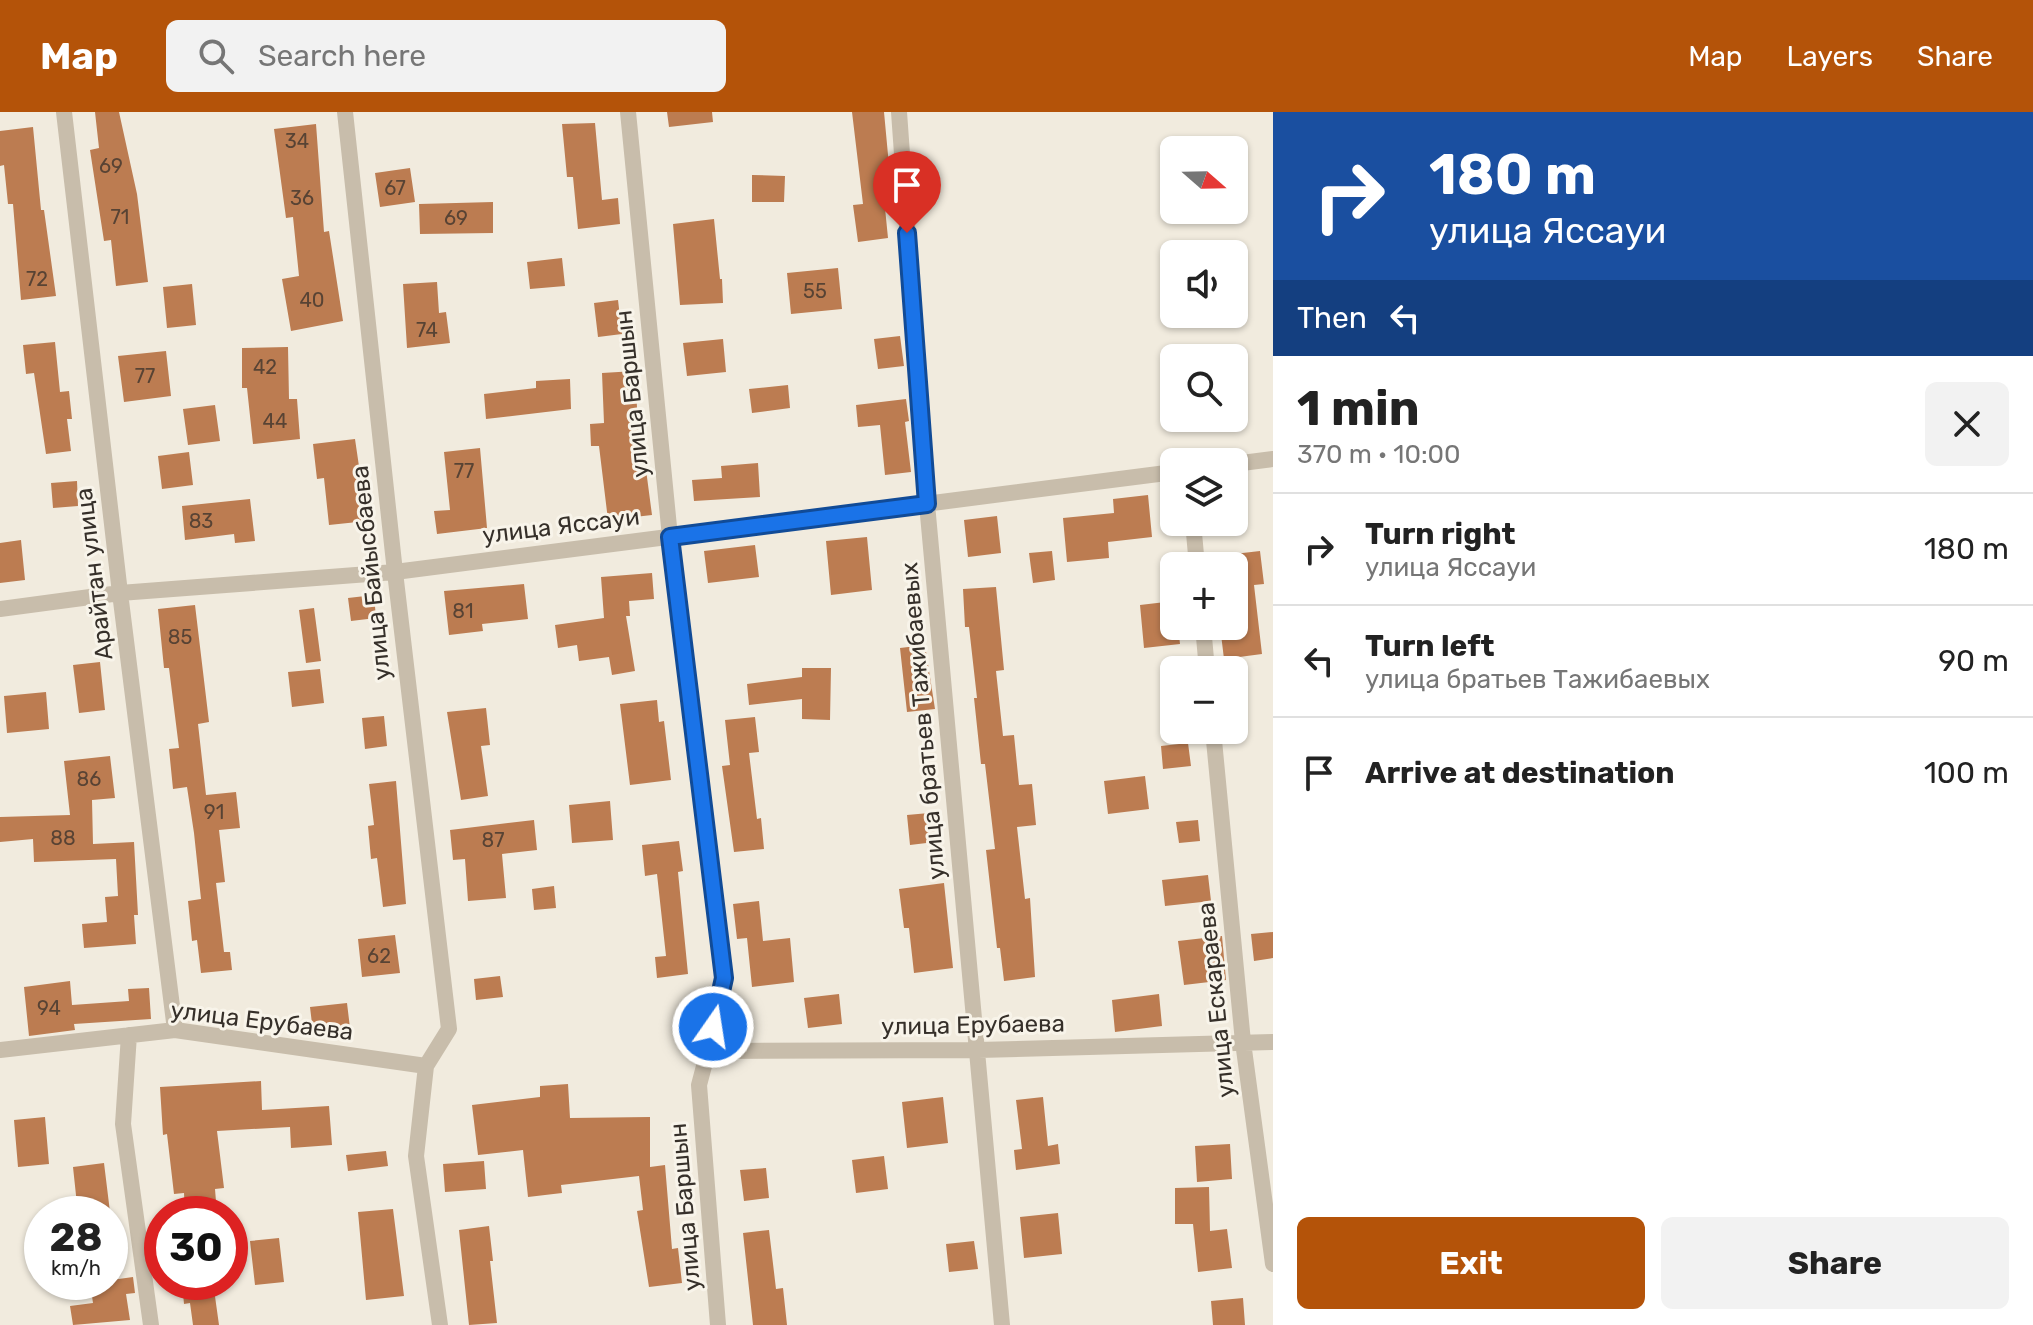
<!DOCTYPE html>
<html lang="en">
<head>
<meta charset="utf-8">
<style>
  body { margin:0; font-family:Rubik,sans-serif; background:#f2f2f2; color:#222; height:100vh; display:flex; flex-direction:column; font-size:30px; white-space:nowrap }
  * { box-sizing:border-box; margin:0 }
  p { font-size:26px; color:#767676 }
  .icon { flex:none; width:44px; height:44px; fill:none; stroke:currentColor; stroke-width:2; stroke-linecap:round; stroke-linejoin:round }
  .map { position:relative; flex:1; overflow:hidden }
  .details { display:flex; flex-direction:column; background:#fff; width:760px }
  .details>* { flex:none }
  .guide { background:#1a4fa0; color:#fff; overflow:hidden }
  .needle { width:52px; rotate:110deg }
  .controls { position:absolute; left:1160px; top:24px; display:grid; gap:16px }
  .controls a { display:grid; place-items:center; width:88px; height:88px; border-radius:12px; background:#fff; box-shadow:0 2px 6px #0004; font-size:40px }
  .speed { position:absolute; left:24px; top:1084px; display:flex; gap:16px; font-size:40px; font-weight:700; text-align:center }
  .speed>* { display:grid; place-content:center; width:104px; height:104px; border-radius:50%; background:#fff; box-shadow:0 2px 6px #0004; line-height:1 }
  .speed small { font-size:20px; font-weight:400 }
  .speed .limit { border:12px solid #d22; background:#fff; color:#111 }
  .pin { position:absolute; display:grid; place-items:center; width:68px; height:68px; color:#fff; margin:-82px -34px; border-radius:50% 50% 50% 0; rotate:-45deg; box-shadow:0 0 8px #0007 }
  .pin .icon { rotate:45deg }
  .me { position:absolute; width:88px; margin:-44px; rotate:13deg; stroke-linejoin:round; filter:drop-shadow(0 0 6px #0008) }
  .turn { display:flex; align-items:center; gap:28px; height:168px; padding:0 24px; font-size:36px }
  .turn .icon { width:104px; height:104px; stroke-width:2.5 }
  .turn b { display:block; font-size:56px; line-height:68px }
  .then { display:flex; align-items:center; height:76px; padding:0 24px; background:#0003; gap:16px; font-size:30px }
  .round { display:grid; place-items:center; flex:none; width:84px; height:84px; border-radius:12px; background:#f2f2f2 }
  .headline { display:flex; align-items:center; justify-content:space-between; height:136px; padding:0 24px }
  h1 { font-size:48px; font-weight:700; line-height:60px }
  .primary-button { display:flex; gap:16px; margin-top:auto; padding:16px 24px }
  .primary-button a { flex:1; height:92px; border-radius:12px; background:#b45309; color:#fff; font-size:32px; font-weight:700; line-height:92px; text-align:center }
  .primary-button a+a { background:#f2f2f2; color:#222 }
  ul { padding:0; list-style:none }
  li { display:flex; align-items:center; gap:24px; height:112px; padding:0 24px; border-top:2px solid #e0e0e0 }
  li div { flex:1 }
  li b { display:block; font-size:30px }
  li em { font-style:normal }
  header { display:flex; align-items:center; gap:48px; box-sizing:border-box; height:112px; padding:0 40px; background:#b45309; color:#fff }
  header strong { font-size:38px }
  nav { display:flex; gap:44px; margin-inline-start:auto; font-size:28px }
  .search { width:560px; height:72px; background:#f2f2f2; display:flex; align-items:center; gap:20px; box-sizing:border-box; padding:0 28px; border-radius:12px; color:#767676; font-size:30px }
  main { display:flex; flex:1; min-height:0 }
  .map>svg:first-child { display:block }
  .building { fill:#bc7c51 }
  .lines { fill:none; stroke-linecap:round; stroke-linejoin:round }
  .minor { stroke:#c8bdab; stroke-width:16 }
  .route-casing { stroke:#114b97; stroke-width:20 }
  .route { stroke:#1a73e8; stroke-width:14 }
  .labels { text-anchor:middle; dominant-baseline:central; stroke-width:6; stroke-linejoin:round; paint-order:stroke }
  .number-label { font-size:20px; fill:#584334 }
  .street-label { font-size:24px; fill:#36302a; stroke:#f8f4ea }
</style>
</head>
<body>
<header>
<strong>Map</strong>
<div class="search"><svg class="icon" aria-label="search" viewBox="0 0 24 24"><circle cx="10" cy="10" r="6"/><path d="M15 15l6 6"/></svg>Search here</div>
<nav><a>Map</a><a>Layers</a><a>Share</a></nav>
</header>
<main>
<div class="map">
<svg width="1273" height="1213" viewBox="0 0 1273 1213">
  <rect width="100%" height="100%" fill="#f1ebde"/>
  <path class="building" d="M 95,0 L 119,0 L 137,82 L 148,170 L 116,174 L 111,128 L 104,129 L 90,38 L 99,36 Z
    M 667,0 L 712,0 L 713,10 L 669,15 Z
    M 852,0 L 884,0 L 891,75 L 883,76 L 888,126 L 858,130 L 853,93 L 863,92 Z
    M 595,11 L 602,88 L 618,86 L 620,112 L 578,117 L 573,65 L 567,65 L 562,12 Z
    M 316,12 L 324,120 L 329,119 L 343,209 L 291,219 L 282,167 L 299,164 L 293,105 L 286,106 L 274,17 Z
    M 33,15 L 41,98 L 44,98 L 56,184 L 21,188 L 13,92 L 8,92 L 4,53 L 0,54 L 0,19 Z
    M 410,56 L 415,90 L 380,95 L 375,61 Z
    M 752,63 L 785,64 L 784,90 L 752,90 Z
    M 493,90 L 493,121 L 420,122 L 419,92 Z
    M 714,107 L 720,167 L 722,167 L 723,191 L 680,193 L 673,112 Z
    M 562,146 L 565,174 L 530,177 L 527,150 Z
    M 838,156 L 842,197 L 791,202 L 787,161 Z
    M 437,170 L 439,201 L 446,200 L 450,231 L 407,236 L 403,172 Z
    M 192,172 L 196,213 L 167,216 L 163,175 Z
    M 618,188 L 622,222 L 598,225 L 594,191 Z
    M 900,224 L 904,254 L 878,257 L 874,227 Z
    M 723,227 L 726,260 L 687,264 L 683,231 Z
    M 55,230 L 60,280 L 69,279 L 72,307 L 67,307 L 71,339 L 46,342 L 34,261 L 26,262 L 23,233 Z
    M 288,235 L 289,287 L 297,287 L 300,327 L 253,332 L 247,276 L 242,276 L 242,236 Z
    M 166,239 L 171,284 L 124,290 L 118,244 Z
    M 635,259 L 640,350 L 645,350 L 652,403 L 608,408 L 599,334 L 591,334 L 590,312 L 604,311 L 602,261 Z
    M 570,267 L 571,297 L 486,307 L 484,282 L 536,276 L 536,269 Z
    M 788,273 L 790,296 L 752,301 L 749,277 Z
    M 906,287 L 909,309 L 905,310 L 911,360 L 885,363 L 880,313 L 858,315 L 856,293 Z
    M 215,293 L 220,329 L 188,333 L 183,297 Z
    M 355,327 L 367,409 L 329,413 L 324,366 L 317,367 L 313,332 Z
    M 480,336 L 487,416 L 437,422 L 434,399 L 450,398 L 444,340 Z
    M 189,340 L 193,373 L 162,377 L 158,344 Z
    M 758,351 L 760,385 L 694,389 L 692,368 L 722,366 L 721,354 Z
    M 77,369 L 78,394 L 53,396 L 51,371 Z
    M 1148,383 L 1152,425 L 1108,430 L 1109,446 L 1067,450 L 1063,406 L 1114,401 L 1113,387 Z
    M 250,387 L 255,429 L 235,431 L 234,422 L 185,428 L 182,394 Z
    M 997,404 L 1001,441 L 968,445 L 964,408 Z
    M 867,425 L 872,478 L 831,483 L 826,429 Z
    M 21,428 L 25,468 L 0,471 L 0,431 Z
    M 755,433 L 759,465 L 708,471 L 704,439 Z
    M 1052,439 L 1055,468 L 1033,471 L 1029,441 Z
    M 1260,439 L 1264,472 L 1254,473 L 1262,542 L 1224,547 L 1220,514 L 1234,514 L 1234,442 Z
    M 652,461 L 654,487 L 629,489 L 630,504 L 626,504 L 635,559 L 612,563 L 609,545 L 579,549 L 577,533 L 558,536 L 555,513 L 604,506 L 601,465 Z
    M 524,472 L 528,507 L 482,512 L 483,519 L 449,523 L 444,479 Z
    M 996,475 L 1004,558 L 996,559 L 1003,624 L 1014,623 L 1019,673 L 1032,672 L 1036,713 L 1017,715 L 1025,787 L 1030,786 L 1035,865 L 1004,869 L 1000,836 L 997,836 L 986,738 L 995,737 L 985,652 L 981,652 L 974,586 L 977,586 L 969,515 L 965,515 L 963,477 Z
    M 374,483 L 376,506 L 351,509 L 348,486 Z
    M 1174,489 L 1174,514 L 1178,514 L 1180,532 L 1144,536 L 1140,493 Z
    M 195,493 L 209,610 L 198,612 L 206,683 L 236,680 L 240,716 L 219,718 L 225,770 L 216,771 L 224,840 L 230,840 L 232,858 L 201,861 L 197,828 L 192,829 L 188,789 L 201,787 L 194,721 L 187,675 L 173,677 L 169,637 L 179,636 L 169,556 L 164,556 L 158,497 Z
    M 314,496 L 321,549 L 306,551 L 299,498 Z
    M 925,533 L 935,597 L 907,600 L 900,536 Z
    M 100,550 L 105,598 L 79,601 L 73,553 Z
    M 802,556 L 831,556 L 830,608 L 802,607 L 802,587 L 749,593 L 747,572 L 802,565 Z
    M 320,557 L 324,591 L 292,595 L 288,560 Z
    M 46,580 L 49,617 L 7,621 L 4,584 Z
    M 657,588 L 659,610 L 664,609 L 671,668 L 630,673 L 620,592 Z
    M 486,596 L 490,633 L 481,634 L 488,684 L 461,688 L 447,600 Z
    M 384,604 L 387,634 L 365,637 L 362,606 Z
    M 755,605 L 759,640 L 749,641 L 757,707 L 761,706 L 764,737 L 734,740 L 722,654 L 730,653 L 725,608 Z
    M 1188,631 L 1191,654 L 1163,657 L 1161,634 Z
    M 110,644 L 115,686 L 92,688 L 93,732 L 134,730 L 138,803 L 134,803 L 136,832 L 84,836 L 82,812 L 107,810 L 105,785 L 118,784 L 116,747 L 34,750 L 33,727 L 0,730 L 0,705 L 70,703 L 64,649 Z
    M 1145,664 L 1149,697 L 1108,702 L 1104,669 Z
    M 396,669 L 406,792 L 383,795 L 377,746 L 371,747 L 368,714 L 374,713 L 369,672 Z
    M 610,689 L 613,728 L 572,731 L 569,693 Z
    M 940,700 L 943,729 L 910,733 L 907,703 Z
    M 534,708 L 537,738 L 502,742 L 506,786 L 468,789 L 465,747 L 453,748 L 450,718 Z
    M 1198,708 L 1200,729 L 1179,731 L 1176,710 Z
    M 679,729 L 683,759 L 678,760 L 688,862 L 657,866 L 655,845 L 666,844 L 657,762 L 645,764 L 642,733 Z
    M 1208,763 L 1211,789 L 1165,794 L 1162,768 Z
    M 944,771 L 953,856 L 914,861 L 909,816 L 904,816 L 899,777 Z
    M 554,774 L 556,796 L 534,798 L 532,777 Z
    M 759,789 L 763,829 L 790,826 L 794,870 L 752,875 L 747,826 L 737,827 L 733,792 Z
    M 1273,820 L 1273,846 L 1254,849 L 1251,822 Z
    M 395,823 L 400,861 L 362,865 L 358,827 Z
    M 1222,824 L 1226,868 L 1184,873 L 1178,829 Z
    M 500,864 L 503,885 L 476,888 L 474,867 Z
    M 70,869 L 72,893 L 129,889 L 128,877 L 149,876 L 151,907 L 74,912 L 75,918 L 29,924 L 24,875 Z
    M 839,882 L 842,912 L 808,916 L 804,886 Z
    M 1159,882 L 1162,914 L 1115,920 L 1112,888 Z
    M 347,891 L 350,916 L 313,920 L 310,895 Z
    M 261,969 L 262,998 L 329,994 L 332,1033 L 291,1036 L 290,1015 L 217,1019 L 224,1076 L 215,1077 L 217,1102 L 185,1102 L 184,1081 L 174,1082 L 167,1022 L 163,1023 L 160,975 Z
    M 568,972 L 570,1006 L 650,1005 L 650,1055 L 665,1053 L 672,1137 L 678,1136 L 682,1171 L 649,1175 L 637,1099 L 643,1098 L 639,1064 L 561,1073 L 562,1081 L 528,1085 L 523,1038 L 478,1043 L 472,993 L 540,985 L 540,974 Z
    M 943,985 L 948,1031 L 907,1036 L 902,990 Z
    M 1043,985 L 1048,1034 L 1058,1032 L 1060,1052 L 1016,1058 L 1014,1038 L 1022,1037 L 1016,988 Z
    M 45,1005 L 49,1052 L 18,1055 L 14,1008 Z
    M 1230,1032 L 1232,1067 L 1197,1070 L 1195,1034 Z
    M 386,1039 L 388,1054 L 348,1059 L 346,1043 Z
    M 884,1044 L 888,1077 L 856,1081 L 852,1048 Z
    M 484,1049 L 486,1077 L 445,1080 L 443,1052 Z
    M 104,1051 L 110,1100 L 78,1102 L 73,1055 Z
    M 766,1056 L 769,1086 L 744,1089 L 740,1058 Z
    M 1209,1075 L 1210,1119 L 1227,1117 L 1232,1156 L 1198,1160 L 1193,1112 L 1175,1112 L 1175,1076 Z
    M 393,1097 L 404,1184 L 366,1188 L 358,1100 Z
    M 1058,1101 L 1062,1142 L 1024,1146 L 1020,1105 Z
    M 489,1114 L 493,1149 L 490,1149 L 497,1211 L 469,1213 L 459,1118 Z
    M 769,1118 L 776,1177 L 783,1176 L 787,1213 L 753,1213 L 743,1121 Z
    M 279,1126 L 284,1170 L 255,1173 L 250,1129 Z
    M 974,1129 L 978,1157 L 949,1160 L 946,1132 Z
    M 133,1165 L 135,1181 L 126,1182 L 130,1208 L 73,1213 L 70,1194 L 93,1191 L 90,1171 Z
    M 182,1170 L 213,1170 L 219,1213 L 193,1213 L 190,1191 L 184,1192 Z
    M 1243,1186 L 1245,1213 L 1213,1213 L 1211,1189 Z"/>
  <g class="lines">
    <path class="minor" d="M 64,0 L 120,481 L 175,918
      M 628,0 L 670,425 L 724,866 L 708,939
      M 899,0 L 927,392 L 1002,1213
      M 1234,352 L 1273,347
      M 1193,410 L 1197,454
      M 0,497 L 120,481 L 395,460 L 1174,360
      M 1203,514 L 1207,558
      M 1213,618 L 1243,930 L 1273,1152
      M 129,923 L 123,1012 L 151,1213
      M 0,938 L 175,918 L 426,954 L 449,917 L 395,460 L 345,0
      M 426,954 L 416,1044 L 440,1213
      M 718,1213 L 699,973 L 708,939 L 978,938 L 1273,930"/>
  </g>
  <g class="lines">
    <defs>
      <path id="route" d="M 713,915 L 724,866 L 670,425 L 927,392 L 907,121"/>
    </defs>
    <use href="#route" class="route-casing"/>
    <use href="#route" class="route"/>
  </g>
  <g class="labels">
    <g class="number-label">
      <text x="297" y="29">34</text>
      <text x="111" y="54">69</text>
      <text x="395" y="76">67</text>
      <text x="302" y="86">36</text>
      <text x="120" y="105">71</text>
      <text x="456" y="106">69</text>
      <text x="37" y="167">72</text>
      <text x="815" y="179">55</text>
      <text x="312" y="188">40</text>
      <text x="427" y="218">74</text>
      <text x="265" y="255">42</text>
      <text x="145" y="264">77</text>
      <text x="275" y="309">44</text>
      <text x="464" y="359">77</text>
      <text x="201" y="409">83</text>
      <text x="463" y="499">81</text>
      <text x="180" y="525">85</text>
      <text x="89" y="667">86</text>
      <text x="214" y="700">91</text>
      <text x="63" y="726">88</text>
      <text x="493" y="728">87</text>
      <text x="379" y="844">62</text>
      <text x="49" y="896">94</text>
    </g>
    <g class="street-label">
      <text transform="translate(632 282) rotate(-96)">улица Баршын</text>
      <text transform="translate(561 414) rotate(-7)">улица Яссауи</text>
      <text transform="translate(371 461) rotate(-96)">улица Байысбаева</text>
      <text transform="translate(94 462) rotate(-97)">Арайтан улица</text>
      <text transform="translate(923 609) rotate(-95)">улица братьев Тажибаевых</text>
      <text transform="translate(1216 888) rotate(-96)">улица Ескараева</text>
      <text transform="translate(262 909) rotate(7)">улица Ерубаева</text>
      <text transform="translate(973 913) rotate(-1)">улица Ерубаева</text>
      <text transform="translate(685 1095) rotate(-95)">улица Баршын</text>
    </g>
  </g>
</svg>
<div class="controls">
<a><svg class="needle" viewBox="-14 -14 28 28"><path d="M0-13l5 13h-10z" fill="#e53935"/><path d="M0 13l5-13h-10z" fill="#767676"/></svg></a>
<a><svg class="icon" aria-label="sound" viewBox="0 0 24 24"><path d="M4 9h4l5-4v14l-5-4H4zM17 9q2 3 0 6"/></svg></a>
<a><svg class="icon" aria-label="search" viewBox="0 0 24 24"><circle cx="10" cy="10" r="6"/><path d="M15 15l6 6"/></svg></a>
<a><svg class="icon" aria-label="layers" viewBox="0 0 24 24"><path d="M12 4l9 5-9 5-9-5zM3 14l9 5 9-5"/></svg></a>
<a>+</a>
<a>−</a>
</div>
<div class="speed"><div>28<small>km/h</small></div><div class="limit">30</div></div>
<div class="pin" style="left:907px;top:121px;background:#d93025"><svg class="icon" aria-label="arrive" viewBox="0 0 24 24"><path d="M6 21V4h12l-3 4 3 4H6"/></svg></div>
<svg class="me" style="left:713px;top:915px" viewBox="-20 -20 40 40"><circle r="17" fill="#1a73e8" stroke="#fff" stroke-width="3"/><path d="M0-11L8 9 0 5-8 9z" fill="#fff"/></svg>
</div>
<section class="details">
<div class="guide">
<div class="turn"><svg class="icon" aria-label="right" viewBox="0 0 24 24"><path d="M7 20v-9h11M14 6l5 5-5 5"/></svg><div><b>180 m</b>улица Яссауи</div></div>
<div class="then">Then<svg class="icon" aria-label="left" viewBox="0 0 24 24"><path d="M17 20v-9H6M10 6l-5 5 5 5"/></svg></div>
</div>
<div class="headline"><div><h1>1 min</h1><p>370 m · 10:00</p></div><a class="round"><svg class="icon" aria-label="close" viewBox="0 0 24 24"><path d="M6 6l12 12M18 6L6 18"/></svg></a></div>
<ul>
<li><svg class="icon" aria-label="right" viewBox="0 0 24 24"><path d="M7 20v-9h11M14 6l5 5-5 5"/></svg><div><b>Turn right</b><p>улица Яссауи</p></div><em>180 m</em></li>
<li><svg class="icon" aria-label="left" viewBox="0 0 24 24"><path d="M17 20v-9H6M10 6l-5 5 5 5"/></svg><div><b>Turn left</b><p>улица братьев Тажибаевых</p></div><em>90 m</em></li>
<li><svg class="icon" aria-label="arrive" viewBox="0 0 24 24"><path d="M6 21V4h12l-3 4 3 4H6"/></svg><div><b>Arrive at destination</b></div><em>100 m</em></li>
</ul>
<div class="primary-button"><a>Exit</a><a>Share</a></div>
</section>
</main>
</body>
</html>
